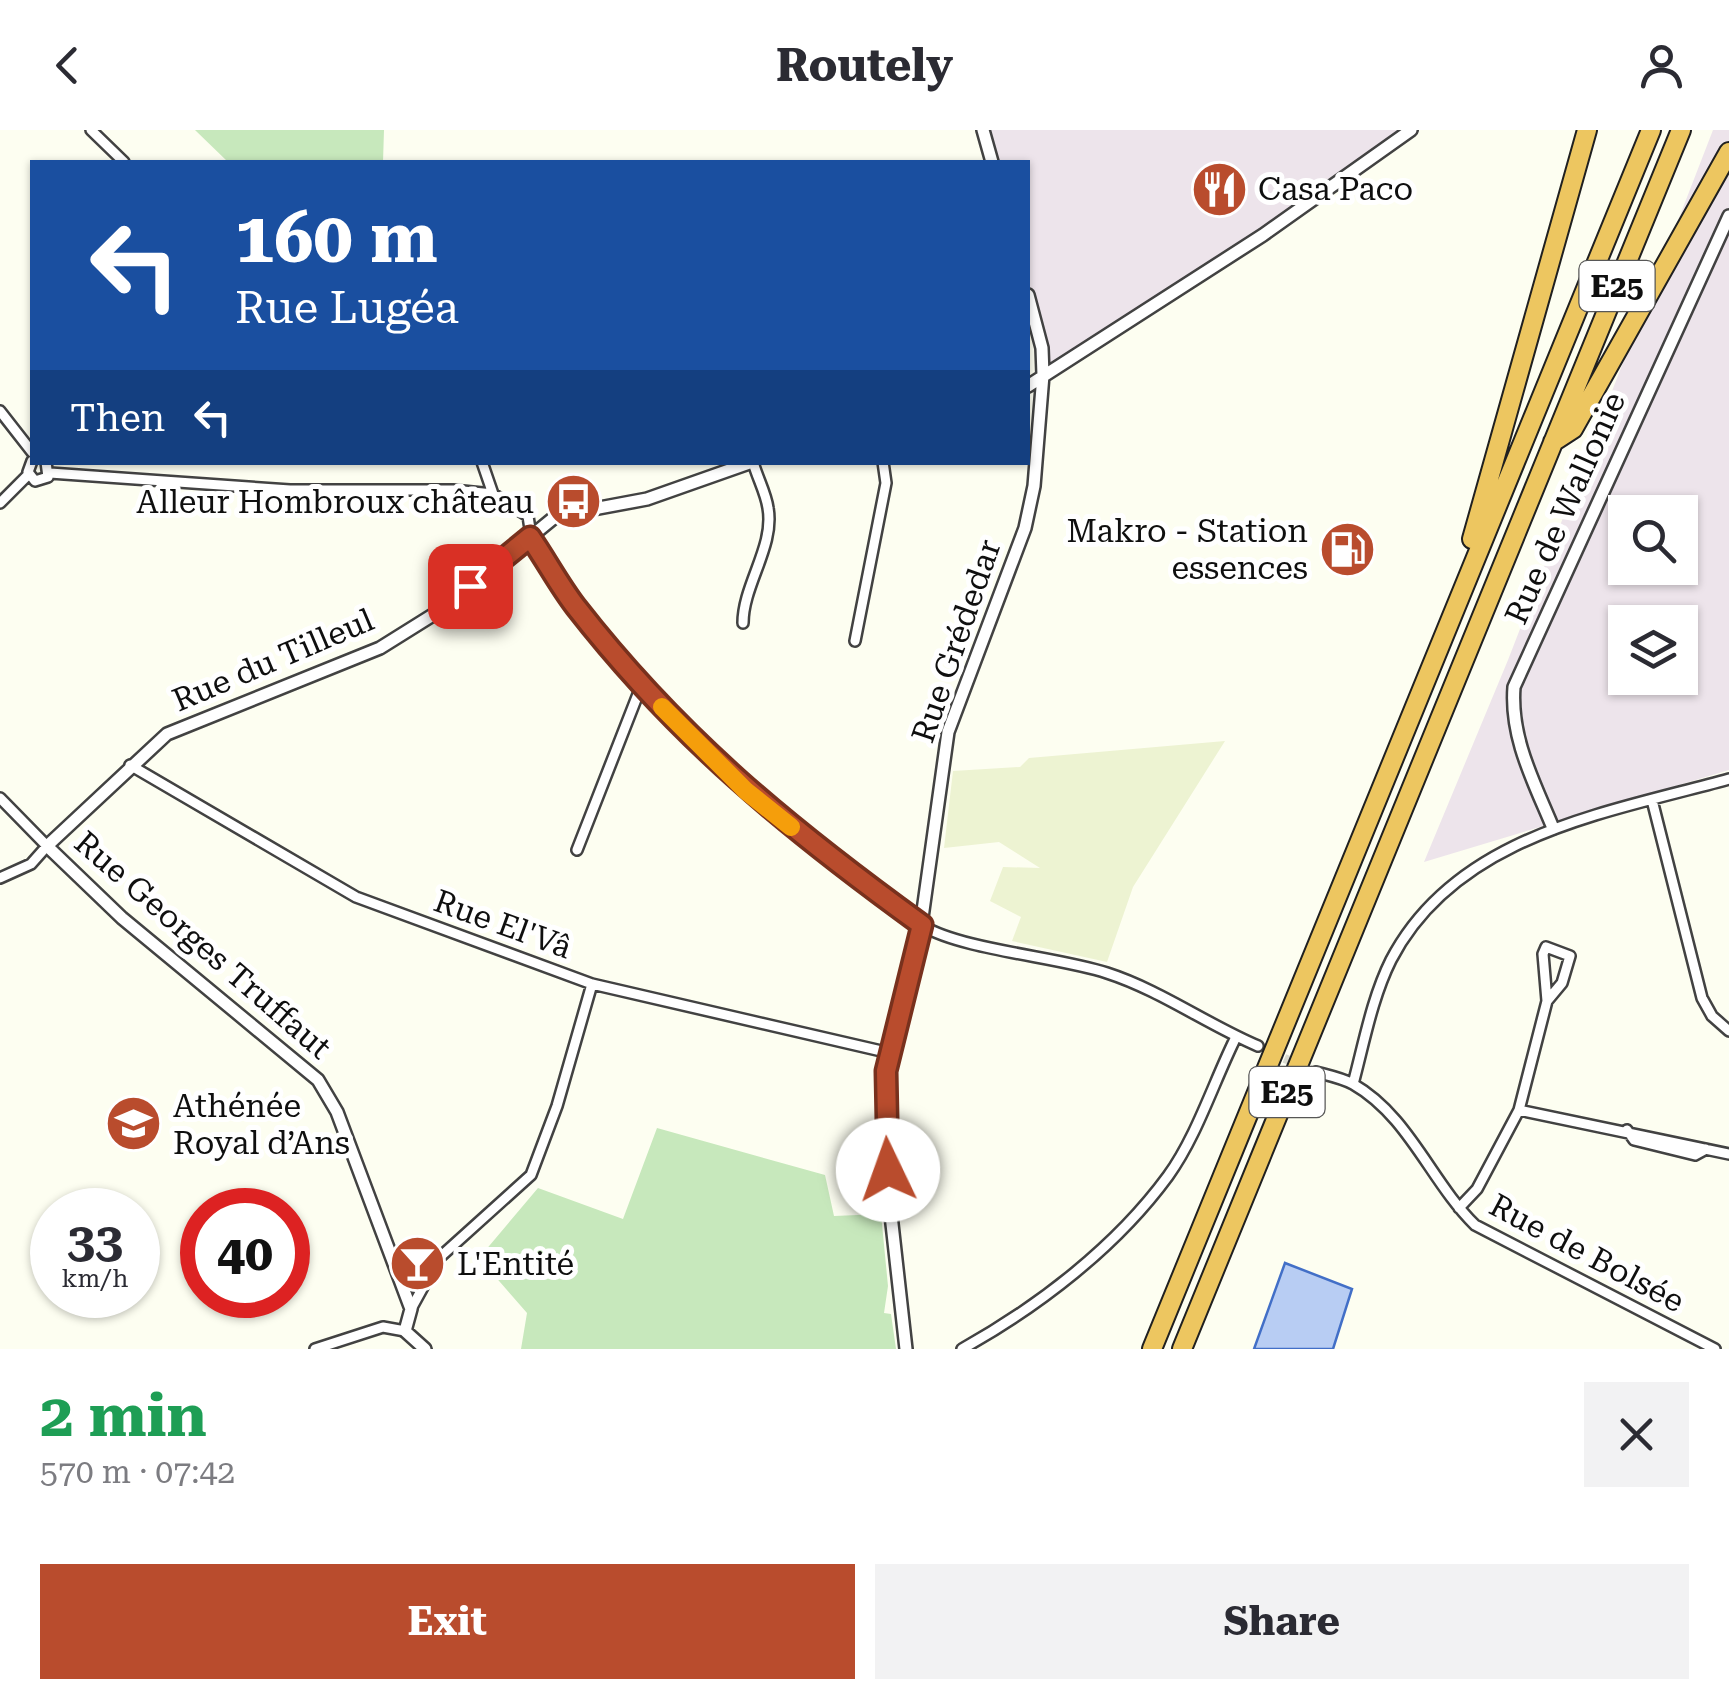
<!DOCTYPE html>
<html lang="en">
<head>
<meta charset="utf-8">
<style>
  body { margin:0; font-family:"Roboto Serif",serif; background:#f2f2f3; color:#2b2b33; height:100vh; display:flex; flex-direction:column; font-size:38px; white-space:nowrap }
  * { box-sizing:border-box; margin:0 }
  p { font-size:32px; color:#7c7c81 }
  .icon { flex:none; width:55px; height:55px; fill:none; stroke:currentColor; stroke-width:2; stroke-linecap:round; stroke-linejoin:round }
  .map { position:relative; height:1219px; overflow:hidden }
  .details { display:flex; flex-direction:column; background:#fff; flex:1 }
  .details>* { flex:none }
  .guide { position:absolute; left:30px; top:30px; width:1000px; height:305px; border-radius:0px; box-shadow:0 2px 8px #0004; background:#1a4fa0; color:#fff; overflow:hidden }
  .tools { position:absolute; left:1608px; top:365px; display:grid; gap:20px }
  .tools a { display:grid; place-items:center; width:90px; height:90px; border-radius:0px; background:#fff; box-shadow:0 2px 8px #0004; font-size:50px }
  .speed { position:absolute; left:30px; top:1058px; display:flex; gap:20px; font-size:50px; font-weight:700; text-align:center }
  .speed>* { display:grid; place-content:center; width:130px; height:130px; border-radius:50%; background:#fff; box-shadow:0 2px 8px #0004; line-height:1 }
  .speed small { font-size:25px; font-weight:400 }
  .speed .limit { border:15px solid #d22; background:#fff; color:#111 }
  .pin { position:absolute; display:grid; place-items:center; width:85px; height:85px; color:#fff; margin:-42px; border-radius:20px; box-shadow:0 5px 15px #0006 }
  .me { position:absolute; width:110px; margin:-55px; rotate:357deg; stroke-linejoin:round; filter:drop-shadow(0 0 8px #0008) }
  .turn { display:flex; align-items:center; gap:35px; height:210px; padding:0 40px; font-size:45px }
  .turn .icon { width:130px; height:130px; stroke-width:2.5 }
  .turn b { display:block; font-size:70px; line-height:85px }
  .then { display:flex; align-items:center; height:95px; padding:0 40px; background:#0003; gap:20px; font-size:38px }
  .round { display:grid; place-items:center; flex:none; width:105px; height:105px; border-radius:0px; background:#f2f2f3 }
  .summary { display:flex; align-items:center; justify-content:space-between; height:170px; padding:0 40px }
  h1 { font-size:60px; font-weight:700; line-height:75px; color:#1e9e55 }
  .cta { display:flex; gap:20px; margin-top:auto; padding:20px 40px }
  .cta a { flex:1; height:115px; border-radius:0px; background:#b94c2d; color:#fff; font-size:40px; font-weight:700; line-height:115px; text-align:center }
  .cta a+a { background:#f2f2f3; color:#2b2b33 }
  header { display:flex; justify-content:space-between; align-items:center; height:130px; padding:0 40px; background:#fff; font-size:45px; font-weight:700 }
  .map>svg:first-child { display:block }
  .industrial { fill:#ede4eb; fill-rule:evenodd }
  .farmland { fill:#edf3d2 }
  .green { fill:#c7e8bc }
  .water { fill:#b8cdf3; stroke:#426fc7; stroke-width:2.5 }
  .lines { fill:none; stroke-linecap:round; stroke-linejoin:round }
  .minor-tunnel { stroke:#d9dacf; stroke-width:9; stroke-dasharray:9 4.5; stroke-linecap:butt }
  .minor-casing { stroke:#424242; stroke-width:14 }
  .tertiary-casing { stroke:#424242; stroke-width:16 }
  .motorway-casing { stroke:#202020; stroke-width:22 }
  .minor { stroke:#fff; stroke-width:9 }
  .tertiary { stroke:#fff; stroke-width:11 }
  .motorway { stroke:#edc660; stroke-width:18 }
  .route-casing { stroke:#78311d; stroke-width:25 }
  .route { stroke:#b94c2d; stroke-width:18 }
  .slow { stroke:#f59e0b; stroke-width:18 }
  .labels { text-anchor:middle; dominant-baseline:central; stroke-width:10; stroke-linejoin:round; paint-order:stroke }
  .shield { fill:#fff; stroke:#575757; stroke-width:2.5 }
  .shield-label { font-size:30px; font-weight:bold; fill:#0f0f0f }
  .poi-label { font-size:32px; fill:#0f0f0f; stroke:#fff; text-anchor:start }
  .street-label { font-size:32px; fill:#0f0f0f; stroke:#fff }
</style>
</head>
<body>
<header><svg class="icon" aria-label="back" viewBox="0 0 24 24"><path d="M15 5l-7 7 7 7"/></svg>Routely<svg class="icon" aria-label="person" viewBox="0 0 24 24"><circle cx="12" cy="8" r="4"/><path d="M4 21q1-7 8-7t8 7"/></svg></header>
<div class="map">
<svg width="1729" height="1219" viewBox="0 0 1729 1219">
  <rect width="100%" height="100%" fill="#fdfef1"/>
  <path class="industrial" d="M 980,0 L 1405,0 L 1379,14 L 1236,122 L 1048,238 L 1028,156 L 1028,32 L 996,32 Z
    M 1713,0 L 1729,0 L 1729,640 L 1424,732 L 1508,530 ZM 1625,382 L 1680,382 L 1680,438 L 1625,438 ZM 1625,492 L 1680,492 L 1680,548 L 1625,548 Z"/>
  <path class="farmland" d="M 1225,611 L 1133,757 L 1107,832 L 1012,811 L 1021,787 L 990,771 L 1003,737 L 1040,738 L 999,712 L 944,718 L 953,641 L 1020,637 L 1029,628 Z"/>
  <path class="green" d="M 195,0 L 384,0 L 383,32 L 228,32 Z
    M 657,998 L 825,1045 L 834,1086 L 881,1084 L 888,1156 L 884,1183 L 891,1184 L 896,1219 L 521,1219 L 527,1183 L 479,1128 L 538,1058 L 623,1089 Z"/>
  <path class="water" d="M 1285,1133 L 1352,1159 L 1333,1219 L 1254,1219 Z"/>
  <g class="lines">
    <path class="minor-tunnel" d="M 1272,923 L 1316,942"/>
    <defs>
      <path id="minor" d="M 91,0 L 124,32
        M 0,281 L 32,322
        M 32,331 L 28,342 L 35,351 L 48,347 L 46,332
        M 482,332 L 493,364
        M 50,343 L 290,360 L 453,360 L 493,364 L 528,386 C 536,489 831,741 923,796 C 963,820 1059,827 1107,843 C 1160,860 1208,895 1258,916
        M 0,373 L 28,345
        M 743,493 C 743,455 775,416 768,378 C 766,363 757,347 753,332
        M 855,511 L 886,353 L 883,332
        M 130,635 L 356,767 L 592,854 L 890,923
        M 0,668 L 47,716 L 31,734 L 0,748
        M 1652,670 L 1702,868 L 1712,886 L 1729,901
        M 577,720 L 642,554
        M 1316,942 C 1327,945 1342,948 1353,954 C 1409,986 1431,1052 1475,1095 L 1715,1219
        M 1353,954 C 1364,913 1372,868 1391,830 C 1456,705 1606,683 1729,649
        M 1519,980 L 1729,1024
        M 1627,1000 L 1634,1010 L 1695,1025 L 1706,1019
        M 1459,1078 L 1477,1059 L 1519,980 L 1547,871 L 1562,853 L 1570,826 L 1546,817 L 1543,824 L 1547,871
        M 411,1179 L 439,1128 L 531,1045 L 557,976 L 592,854
        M 315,1219 L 383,1197 L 405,1201
        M 962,1219 C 1039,1176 1116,1117 1168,1046 C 1197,1006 1214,951 1236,907"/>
      <path id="tertiary" d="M 983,0 L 992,32
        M 1028,256 L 1263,105 L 1411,0
        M 1553,698 C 1534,652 1510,608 1514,557 L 1729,86
        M 425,1219 L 405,1201 L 411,1179 L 337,982 L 318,950 L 122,788 L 47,716 L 167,604 L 380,518 L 444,478 L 556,386 L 647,369 L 752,332
        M 906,1219 L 890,1076 L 886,941 L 921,795 L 948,602 L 1025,398 L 1034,356 L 1043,245 L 1042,218 L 1028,165"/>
      <path id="motorway" d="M 1553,312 L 1573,299 L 1729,22
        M 1472,409 L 1587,0
        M 1152,1219 L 1651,0
        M 1182,1219 L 1681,0"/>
    </defs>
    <use href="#minor" class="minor-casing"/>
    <use href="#tertiary" class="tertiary-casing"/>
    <use href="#motorway" class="motorway-casing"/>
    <use href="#minor" class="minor"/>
    <use href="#tertiary" class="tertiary"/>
    <use href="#motorway" class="motorway"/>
  </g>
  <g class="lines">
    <defs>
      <path id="route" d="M 470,456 L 530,407 C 546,430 559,455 576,477 C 678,608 788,698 922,795 L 886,941 L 888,1040"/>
    </defs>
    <use href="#route" class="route-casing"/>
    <use href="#route" class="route"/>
    <path class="slow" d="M 662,577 L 746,661 L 791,697"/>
  </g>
  <defs>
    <symbol id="restaurant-disc" viewBox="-11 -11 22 22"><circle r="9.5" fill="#b94c2d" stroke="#fff"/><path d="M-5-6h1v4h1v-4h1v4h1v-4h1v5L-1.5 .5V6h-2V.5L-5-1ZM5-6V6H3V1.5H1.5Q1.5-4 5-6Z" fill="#fff"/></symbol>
    <symbol id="bus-disc" viewBox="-11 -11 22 22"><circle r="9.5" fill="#b94c2d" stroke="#fff"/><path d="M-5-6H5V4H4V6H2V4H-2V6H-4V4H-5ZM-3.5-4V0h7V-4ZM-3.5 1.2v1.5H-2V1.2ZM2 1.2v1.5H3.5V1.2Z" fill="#fff"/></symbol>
    <symbol id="fuel-disc" viewBox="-11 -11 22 22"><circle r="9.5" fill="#b94c2d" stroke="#fff"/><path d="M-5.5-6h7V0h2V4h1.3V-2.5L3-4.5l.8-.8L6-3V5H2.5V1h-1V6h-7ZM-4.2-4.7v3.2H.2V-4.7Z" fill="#fff"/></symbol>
    <symbol id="school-disc" viewBox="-11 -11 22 22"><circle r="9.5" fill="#b94c2d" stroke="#fff"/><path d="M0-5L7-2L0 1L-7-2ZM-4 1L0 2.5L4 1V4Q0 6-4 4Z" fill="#fff"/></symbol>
    <symbol id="bar-disc" viewBox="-11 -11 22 22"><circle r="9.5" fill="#b94c2d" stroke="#fff"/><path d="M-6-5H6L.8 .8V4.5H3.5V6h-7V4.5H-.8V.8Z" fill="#fff"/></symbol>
  </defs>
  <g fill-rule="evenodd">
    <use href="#restaurant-disc" x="1188" y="28" width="63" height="63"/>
    <use href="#bus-disc" x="542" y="340" width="63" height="63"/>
    <use href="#fuel-disc" x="1316" y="388" width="63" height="63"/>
    <use href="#school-disc" x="102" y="962" width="63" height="63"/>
    <use href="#bar-disc" x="386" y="1102" width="63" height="63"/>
  </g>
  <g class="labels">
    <g class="shield">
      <rect x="1579.5" y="131" width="75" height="50" rx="8"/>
      <rect x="1249.5" y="937" width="75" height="50" rx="8"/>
    </g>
    <g class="shield-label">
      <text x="1617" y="156">E25</text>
      <text x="1287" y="962">E25</text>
    </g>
    <g class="poi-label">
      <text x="1258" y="59">Casa Paco</text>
      <text x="534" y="372" text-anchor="end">Alleur Hombroux château</text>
      <text x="1308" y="401" text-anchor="end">Makro - Station<tspan x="1308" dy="37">essences</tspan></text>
      <text x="173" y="976">Athénée<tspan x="173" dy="37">Royal d’Ans</tspan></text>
      <text x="457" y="1134">L'Entité</text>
    </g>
    <g class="street-label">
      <text transform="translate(1565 378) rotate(-66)">Rue de Wallonie</text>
      <text transform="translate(956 511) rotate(-71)">Rue Grédedar</text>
      <text transform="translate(273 530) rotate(-23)">Rue du Tilleul</text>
      <text transform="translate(503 794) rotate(20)">Rue El'Vâ</text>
      <text transform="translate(203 815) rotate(41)">Rue Georges Truffaut</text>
      <text transform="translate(1587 1123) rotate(28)">Rue de Bolsée</text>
    </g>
  </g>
</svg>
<div class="tools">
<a><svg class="icon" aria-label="search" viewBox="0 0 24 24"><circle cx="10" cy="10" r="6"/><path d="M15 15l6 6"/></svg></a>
<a><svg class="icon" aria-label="layers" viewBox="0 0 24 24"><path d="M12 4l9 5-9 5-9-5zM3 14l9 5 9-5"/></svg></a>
</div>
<div class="speed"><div>33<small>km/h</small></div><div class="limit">40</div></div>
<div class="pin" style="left:470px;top:456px;background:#d93025"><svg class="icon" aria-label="arrive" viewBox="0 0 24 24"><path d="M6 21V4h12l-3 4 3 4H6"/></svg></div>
<svg class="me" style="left:888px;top:1040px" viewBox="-20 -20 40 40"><circle r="19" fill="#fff"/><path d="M0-13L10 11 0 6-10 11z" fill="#b94c2d"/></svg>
<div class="guide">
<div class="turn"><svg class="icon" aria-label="left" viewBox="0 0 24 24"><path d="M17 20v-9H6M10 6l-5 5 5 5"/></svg><div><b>160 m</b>Rue Lugéa</div></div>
<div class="then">Then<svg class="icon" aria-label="left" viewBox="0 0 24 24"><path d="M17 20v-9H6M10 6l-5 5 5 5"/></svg></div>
</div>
</div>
<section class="details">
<div class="summary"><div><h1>2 min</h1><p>570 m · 07:42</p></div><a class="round"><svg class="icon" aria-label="close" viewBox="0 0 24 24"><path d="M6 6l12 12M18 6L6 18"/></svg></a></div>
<div class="cta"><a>Exit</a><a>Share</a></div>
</section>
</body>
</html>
